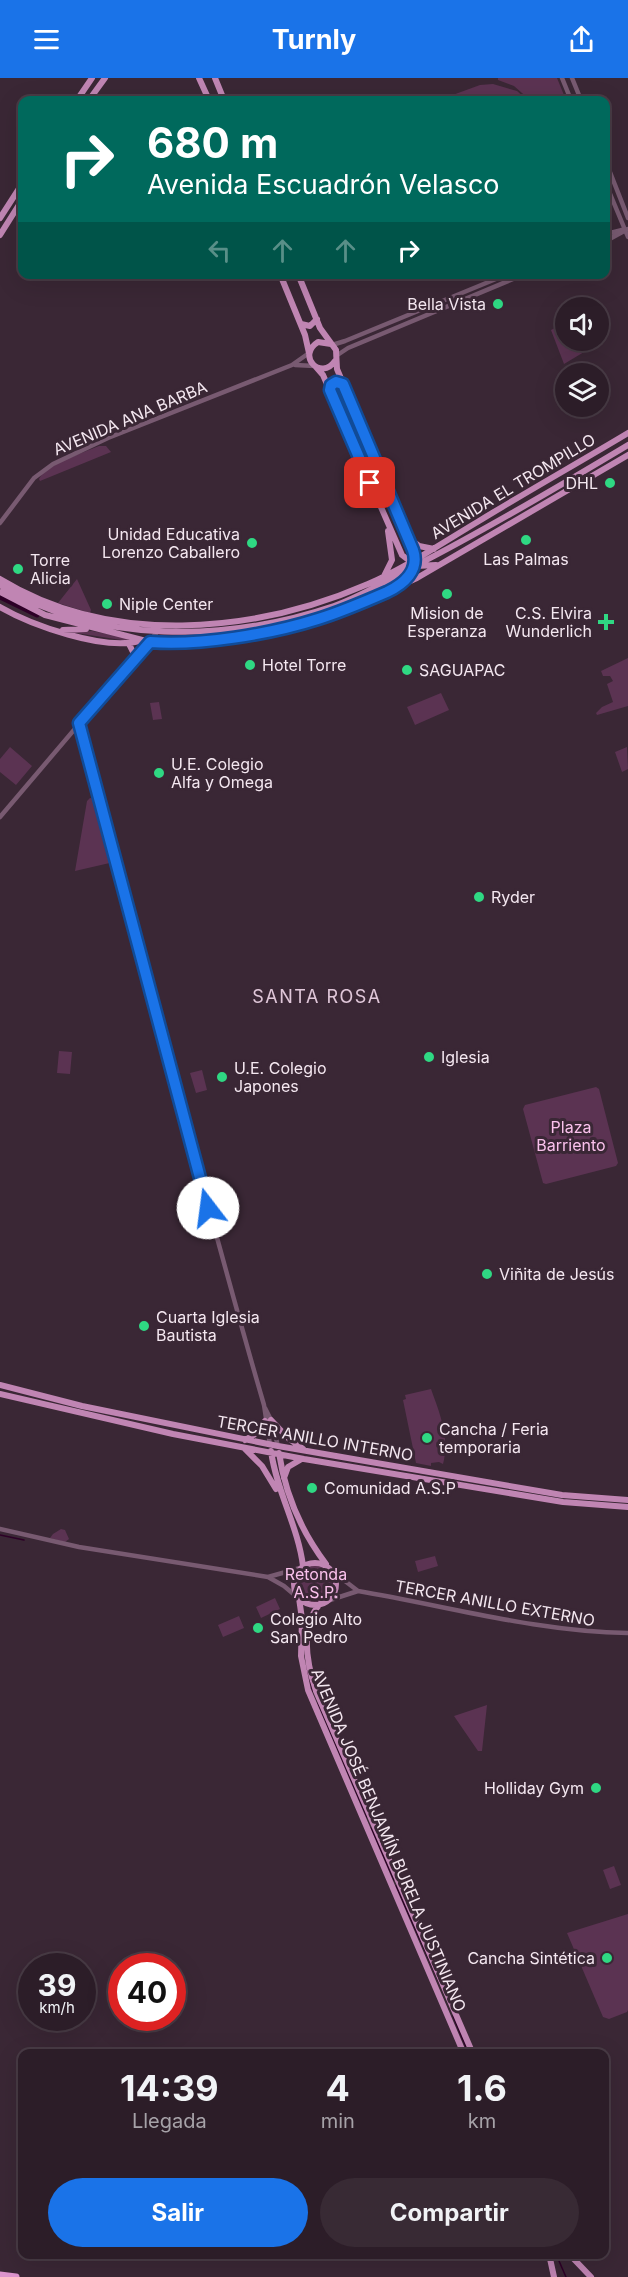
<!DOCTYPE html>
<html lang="es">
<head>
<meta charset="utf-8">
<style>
  body { margin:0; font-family:Inter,sans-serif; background:#382a34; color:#f1f3f6; height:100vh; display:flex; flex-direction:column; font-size:22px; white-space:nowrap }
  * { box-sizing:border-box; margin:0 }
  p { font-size:20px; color:#a6a2a8 }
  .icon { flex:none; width:33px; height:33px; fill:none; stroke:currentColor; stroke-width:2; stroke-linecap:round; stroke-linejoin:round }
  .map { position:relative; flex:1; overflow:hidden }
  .sheet { position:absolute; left:18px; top:1971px; width:591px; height:210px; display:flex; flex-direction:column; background:#2c1d28; border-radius:12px; box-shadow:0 6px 24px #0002,0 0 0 2px #483b45 }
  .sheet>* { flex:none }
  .top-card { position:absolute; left:18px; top:18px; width:592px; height:183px; border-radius:12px; box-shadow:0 6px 24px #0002,0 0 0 2px #483b45; background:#00695c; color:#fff; overflow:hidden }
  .controls { position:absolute; left:555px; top:219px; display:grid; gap:12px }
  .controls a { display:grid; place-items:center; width:54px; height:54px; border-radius:50%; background:#2c1d28; box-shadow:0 6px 24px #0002,0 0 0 2px #483b45; font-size:30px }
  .speed { position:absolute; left:18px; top:1875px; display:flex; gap:12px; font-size:30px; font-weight:700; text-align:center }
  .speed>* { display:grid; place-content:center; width:78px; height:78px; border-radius:50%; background:#2c1d28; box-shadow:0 6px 24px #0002,0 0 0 2px #483b45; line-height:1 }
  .speed small { font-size:15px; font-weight:400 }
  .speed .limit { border:9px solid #d22; background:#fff; color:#111 }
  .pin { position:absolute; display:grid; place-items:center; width:51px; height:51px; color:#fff; margin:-26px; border-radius:12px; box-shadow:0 3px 9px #0006 }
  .me { position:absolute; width:66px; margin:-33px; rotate:345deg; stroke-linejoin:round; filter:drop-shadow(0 0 4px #0008) }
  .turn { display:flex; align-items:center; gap:21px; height:126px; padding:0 30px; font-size:27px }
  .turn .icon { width:78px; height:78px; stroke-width:2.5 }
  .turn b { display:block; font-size:42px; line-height:51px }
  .lanes { display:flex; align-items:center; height:57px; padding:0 30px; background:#0003; justify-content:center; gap:30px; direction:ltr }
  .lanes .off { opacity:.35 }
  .eta { display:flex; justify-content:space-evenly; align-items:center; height:102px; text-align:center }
  .eta b { font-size:36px; font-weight:700; line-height:42px }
  .cta { display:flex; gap:12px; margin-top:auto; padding:12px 30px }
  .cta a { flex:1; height:69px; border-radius:36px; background:#1a73e8; color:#fff; font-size:24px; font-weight:700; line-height:69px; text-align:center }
  .cta a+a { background:#382a34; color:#f1f3f6 }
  header { display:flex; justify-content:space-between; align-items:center; height:78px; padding:0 30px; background:#1a73e8; color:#fff; font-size:27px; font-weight:700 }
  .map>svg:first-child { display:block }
  .green { fill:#5b3352 }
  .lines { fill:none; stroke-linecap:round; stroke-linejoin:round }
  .stream { stroke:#2d0027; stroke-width:1.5 }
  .canal { stroke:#2d0027; stroke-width:5 }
  .minor { stroke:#785a71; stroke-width:4.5 }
  .major { stroke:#c085b3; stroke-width:6 }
  .highway { stroke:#dd95cd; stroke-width:7 }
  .route-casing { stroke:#114b97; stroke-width:15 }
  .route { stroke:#1a73e8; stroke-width:10 }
  .poi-dot { fill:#2fd883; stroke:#3a2735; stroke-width:2 }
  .labels { text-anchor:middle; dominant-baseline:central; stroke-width:6; stroke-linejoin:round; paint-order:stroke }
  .poi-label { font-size:16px; fill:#f4e7f0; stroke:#3a2735; text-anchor:start }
  .street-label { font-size:16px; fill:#f4e7f0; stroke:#3a2735 }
  .park-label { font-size:16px; fill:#fac1ec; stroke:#3a2735 }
  .neighbourhood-label { font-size:18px; letter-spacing:1.5px; fill:#e0c7d9; stroke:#3a2735 }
</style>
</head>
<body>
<header><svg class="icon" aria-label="menu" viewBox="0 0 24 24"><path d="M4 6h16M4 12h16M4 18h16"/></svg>Turnly<svg class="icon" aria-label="share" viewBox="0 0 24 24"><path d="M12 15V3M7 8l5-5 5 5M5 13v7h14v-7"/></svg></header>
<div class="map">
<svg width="628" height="2199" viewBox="0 0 628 2199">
  <rect width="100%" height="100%" fill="#3a2735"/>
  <path class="green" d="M 498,0 L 557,0 L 566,22 L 530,22 L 514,8 L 498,2 Z
    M 493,6 L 517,13 L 527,22 L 439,22 L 480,7 Z
    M 565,245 L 566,262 L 599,262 L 599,265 L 564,286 L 551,252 Z
    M 99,368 L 106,368 L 111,374 L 40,403 L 39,401 C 46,386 83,375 99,368 Z
    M 77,501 L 91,532 L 90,535 L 58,525 Z
    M 92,553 L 129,560 L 128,563 L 70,554 Z
    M 628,580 L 628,628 L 597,637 L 596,635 L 602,629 L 613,624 L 607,606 L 613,603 L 610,598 L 603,598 L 601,593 Z
    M 441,615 L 449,632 L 415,647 L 407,629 Z
    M 159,624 L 162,641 L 153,642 L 150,625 Z
    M 10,669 L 32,688 L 16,707 L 0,694 L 0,681 Z
    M 627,669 L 628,691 L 622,694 L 615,674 Z
    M 90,720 L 96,721 L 114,784 L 75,793 L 87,723 Z
    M 59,973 L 72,974 L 70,996 L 57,995 Z
    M 202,992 L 207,1012 L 196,1015 L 190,995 Z
    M 596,1009 L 599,1011 L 618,1085 L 616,1088 L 546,1106 L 543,1105 L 523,1031 L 525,1027 Z
    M 431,1311 C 440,1336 450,1360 443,1386 L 439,1384 L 431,1385 L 431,1388 L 416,1385 L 403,1322 L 406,1321 L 405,1317 Z
    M 61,1451 L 65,1452 L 69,1461 L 65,1464 L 50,1460 L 53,1456 Z
    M 435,1478 L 438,1488 L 418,1494 L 415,1483 Z
    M297 1506a18 18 0 1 1 36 0a18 18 0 1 1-36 0Z
    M 275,1520 L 280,1531 L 261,1540 L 256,1529 Z
    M 239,1538 L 244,1550 L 223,1559 L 218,1547 Z
    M 487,1627 L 482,1673 L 478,1673 L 454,1638 Z
    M 614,1788 L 621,1807 L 610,1811 L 603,1792 Z
    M 628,1836 L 628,1932 L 627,1934 L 609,1941 L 603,1939 L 567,1855 Z"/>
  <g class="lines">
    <path class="stream" d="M 0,1457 L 24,1462
      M 306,1588 L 313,1613
      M 318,1625 L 367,1739
      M 371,1750 L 394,1802
      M 396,1808 L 440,1906
      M 453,1938 L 469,1976
      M 556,2176 L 566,2199"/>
    <path class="canal" d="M 0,519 L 37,537"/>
    <path class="minor" d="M 562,0 L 571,22
      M 572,0 L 581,22
      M 606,84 L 628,140
      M 606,106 L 628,159
      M 606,156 L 622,152
      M 606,163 L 628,151
      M 332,267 L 345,263 L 508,196
      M 336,278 L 348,270 L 525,196
      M 295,287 L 315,288
      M 0,445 L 34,400 L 53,386 L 108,360 L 292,287 L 309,275
      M 79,645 C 142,872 198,1101 264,1327 L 270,1367
      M 0,739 L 158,553
      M 265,1330 L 271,1342 L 278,1368
      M 0,1451 L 79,1469 L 268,1499 L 284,1508 L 297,1519
      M 332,1493 L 358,1513 C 447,1528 538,1554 628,1555
      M 268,1499 L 300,1490
      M 327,1523 L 358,1513"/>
    <path class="major" d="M 199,0 L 209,22
      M 215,0 L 224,22
      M 77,22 L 92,0
      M 89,22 L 105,0
      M 0,140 L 22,106
      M 0,157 L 22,122
      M 280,196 L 305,257 L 309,275
      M 298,196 L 320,250 L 336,272 L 337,291 L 413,472 L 416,488 L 401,505
      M 301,246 L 310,248 L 317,241
      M 331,266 L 318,264 C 296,278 321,303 335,283
      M 316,289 L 323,297 L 402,477 L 416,488 L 436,487
      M 330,312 L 331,307 L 336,304 L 343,306
      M 411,462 L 419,468 L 434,471
      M 384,498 L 392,482 L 388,453
      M 0,501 C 110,568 253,556 368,506 C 407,489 442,465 479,443 C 528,413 578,385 628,355
      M 0,507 C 98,567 227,564 334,528 C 362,518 388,502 415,488 C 487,451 558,409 628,367
      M 0,514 L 45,537 L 150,564 L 207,562 L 299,547 L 355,528 L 417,500 L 628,377
      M 0,529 C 31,547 104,573 139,563
      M 63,552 L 86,551
      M 129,566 L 136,580
      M 0,1307 L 82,1328 L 278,1368 L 562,1417 L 628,1422
      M 0,1316 L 173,1356 L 304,1381 L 563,1424 L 628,1429
      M 271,1342 L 287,1359 L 303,1371
      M 245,1362 L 257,1355 L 265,1343
      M 244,1370 L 262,1388 L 276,1411
      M 271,1373 C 277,1415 298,1448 303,1488
      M 279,1375 C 285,1415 301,1453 326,1486
      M 284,1400 L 288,1389 L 300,1382
      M294 1506a21 21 0 1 1 42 0a21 21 0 1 1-42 0Z
      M 299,1520 L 302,1541 L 301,1578 L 308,1612 L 464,1976
      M 320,1526 C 299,1549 307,1586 316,1613 L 473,1976
      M 549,2176 L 554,2199
      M 569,2176 L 591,2199"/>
    <path class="highway" d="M 0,2197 L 16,2199"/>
  </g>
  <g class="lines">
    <defs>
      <path id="route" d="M 208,1130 L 79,645 L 150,564 C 199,568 271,556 318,541 C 341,534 364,524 387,514 C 404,506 420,492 413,472 L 343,306 L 336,304 L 331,307 L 330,312 L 370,405"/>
    </defs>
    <use href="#route" class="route-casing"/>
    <use href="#route" class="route"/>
  </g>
  <g class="poi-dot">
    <circle cx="498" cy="226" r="6"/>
    <circle cx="610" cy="405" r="6"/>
    <circle cx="526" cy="462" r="6"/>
    <circle cx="252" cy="465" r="6"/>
    <circle cx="18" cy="491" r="6"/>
    <circle cx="447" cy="516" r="6"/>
    <circle cx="107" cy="526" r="6"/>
    <path d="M603 535h6v6h6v6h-6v6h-6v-6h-6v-6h6z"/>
    <circle cx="250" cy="587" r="6"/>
    <circle cx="407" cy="592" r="6"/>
    <circle cx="159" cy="695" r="6"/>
    <circle cx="479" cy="819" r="6"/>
    <circle cx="429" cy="979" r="6"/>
    <circle cx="222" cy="999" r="6"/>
    <circle cx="487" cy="1196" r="6"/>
    <circle cx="144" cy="1248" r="6"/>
    <circle cx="427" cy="1360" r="6"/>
    <circle cx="312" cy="1410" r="6"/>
    <circle cx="258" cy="1550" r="6"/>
    <circle cx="596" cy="1710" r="6"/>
    <circle cx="607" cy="1880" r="6"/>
  </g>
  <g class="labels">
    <g class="poi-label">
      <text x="486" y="226" text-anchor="end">Bella Vista</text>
      <text x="598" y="405" text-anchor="end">DHL</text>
      <text x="240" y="456" text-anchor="end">Unidad Educativa<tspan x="240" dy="18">Lorenzo Caballero</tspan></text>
      <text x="526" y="481" text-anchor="middle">Las Palmas</text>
      <text x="30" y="482">Torre<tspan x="30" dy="18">Alicia</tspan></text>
      <text x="119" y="526">Niple Center</text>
      <text x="447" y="535" text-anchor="middle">Mision de<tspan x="447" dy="18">Esperanza</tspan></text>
      <text x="592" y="535" text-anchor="end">C.S. Elvira<tspan x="592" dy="18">Wunderlich</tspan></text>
      <text x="262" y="587">Hotel Torre</text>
      <text x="419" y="592">SAGUAPAC</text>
      <text x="171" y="686">U.E. Colegio<tspan x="171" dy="18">Alfa y Omega</tspan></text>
      <text x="491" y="819">Ryder</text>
      <text x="441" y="979">Iglesia</text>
      <text x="234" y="990">U.E. Colegio<tspan x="234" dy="18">Japones</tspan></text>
      <text x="499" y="1196">Viñita de Jesús</text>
      <text x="156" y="1239">Cuarta Iglesia<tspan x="156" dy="18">Bautista</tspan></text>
      <text x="439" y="1351">Cancha / Feria<tspan x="439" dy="18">temporaria</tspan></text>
      <text x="324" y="1410">Comunidad A.S.P</text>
      <text x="270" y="1541">Colegio Alto<tspan x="270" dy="18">San Pedro</tspan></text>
      <text x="584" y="1710" text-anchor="end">Holliday Gym</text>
      <text x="595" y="1880" text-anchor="end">Cancha Sintética</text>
    </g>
    <g class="street-label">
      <text transform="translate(130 340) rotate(-23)">AVENIDA ANA BARBA</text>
      <text transform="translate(513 408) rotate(-31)">AVENIDA EL TROMPILLO</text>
      <text transform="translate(315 1360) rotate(10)">TERCER ANILLO INTERNO</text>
      <text transform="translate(495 1525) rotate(10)">TERCER ANILLO EXTERNO</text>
      <text transform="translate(389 1762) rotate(67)">AVENIDA JOSÉ BENJAMÍN BURELA JUSTINIANO</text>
    </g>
    <g class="park-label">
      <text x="571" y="1049">Plaza<tspan x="571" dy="18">Barriento</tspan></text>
      <text x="316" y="1496">Retonda<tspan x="316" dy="18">A.S.P.</tspan></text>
    </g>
    <g class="neighbourhood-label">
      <text x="317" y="918">SANTA ROSA</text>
    </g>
  </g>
</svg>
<div class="controls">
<a><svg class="icon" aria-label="sound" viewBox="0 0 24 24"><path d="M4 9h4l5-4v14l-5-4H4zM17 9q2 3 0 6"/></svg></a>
<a><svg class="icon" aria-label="layers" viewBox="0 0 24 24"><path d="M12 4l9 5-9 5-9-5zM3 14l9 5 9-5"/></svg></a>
</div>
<div class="speed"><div>39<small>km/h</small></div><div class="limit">40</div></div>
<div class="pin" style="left:370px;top:405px;background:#d93025"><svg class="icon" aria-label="arrive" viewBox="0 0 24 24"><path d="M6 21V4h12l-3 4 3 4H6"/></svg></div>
<svg class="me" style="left:208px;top:1130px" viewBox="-20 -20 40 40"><circle r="19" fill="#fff"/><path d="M0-13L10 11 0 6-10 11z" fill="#1a73e8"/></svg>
<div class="top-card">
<div class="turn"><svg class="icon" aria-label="right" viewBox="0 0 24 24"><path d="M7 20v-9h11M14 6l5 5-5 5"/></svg><div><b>680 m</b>Avenida Escuadrón Velasco</div></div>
<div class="lanes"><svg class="icon off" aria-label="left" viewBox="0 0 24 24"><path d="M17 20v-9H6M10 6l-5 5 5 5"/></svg><svg class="icon off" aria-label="ahead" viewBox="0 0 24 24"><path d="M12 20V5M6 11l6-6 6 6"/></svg><svg class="icon off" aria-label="ahead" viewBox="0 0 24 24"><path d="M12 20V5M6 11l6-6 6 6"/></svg><svg class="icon" aria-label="right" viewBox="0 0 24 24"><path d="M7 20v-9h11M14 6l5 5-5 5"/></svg></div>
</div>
<section class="sheet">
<div class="eta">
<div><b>14:39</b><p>Llegada</p></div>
<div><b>4</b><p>min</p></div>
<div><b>1.6</b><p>km</p></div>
</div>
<div class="cta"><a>Salir</a><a>Compartir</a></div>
</section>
</div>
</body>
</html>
